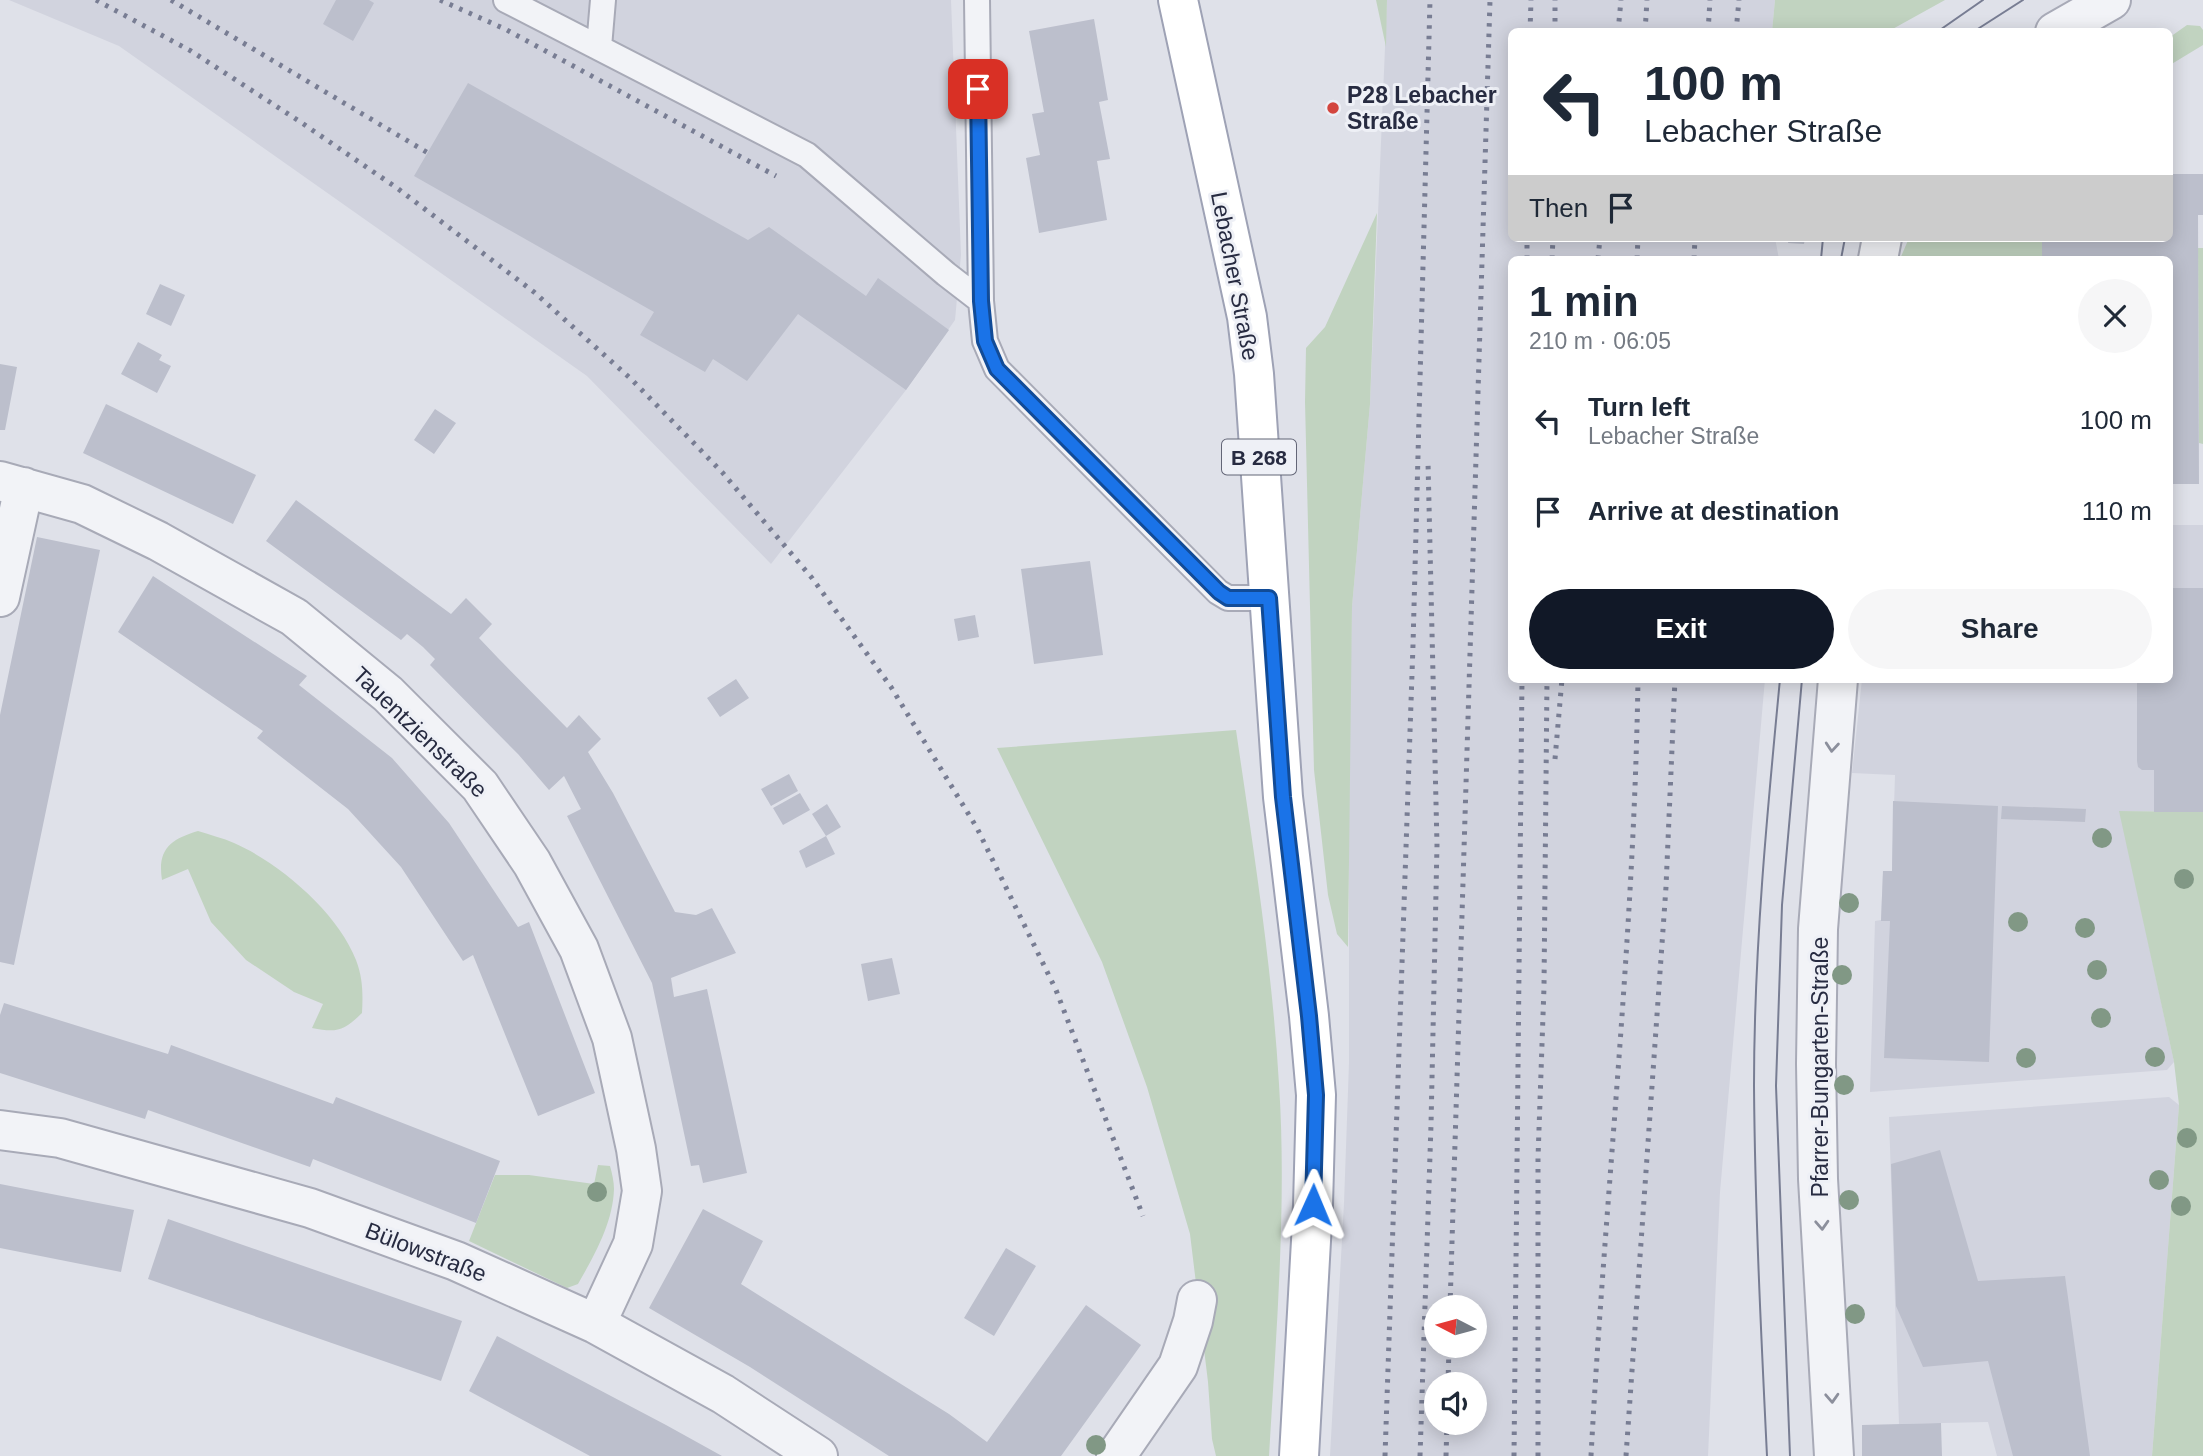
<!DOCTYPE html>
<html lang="en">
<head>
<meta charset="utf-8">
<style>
  body { margin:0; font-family:Arial,sans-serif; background:#f6f6f7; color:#1f2937; height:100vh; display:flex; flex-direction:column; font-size:26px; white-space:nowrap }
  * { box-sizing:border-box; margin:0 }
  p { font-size:23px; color:#747a83 }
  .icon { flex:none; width:38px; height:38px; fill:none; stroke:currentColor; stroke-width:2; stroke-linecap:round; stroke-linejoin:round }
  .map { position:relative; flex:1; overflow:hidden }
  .drawer { position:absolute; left:1508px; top:256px; width:665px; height:427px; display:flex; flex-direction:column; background:#fff; border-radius:10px; box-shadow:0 4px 18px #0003 }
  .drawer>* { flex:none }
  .top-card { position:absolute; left:1508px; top:28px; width:665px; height:214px; border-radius:10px; box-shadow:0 4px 18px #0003; background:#fff; color:#1f2937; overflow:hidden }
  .needle { width:46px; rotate:276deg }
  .controls { position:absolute; left:1424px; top:1295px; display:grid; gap:14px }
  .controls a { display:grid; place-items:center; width:63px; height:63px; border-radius:50%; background:#fff; box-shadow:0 4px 18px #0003; font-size:35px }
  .pin { position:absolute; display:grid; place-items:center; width:60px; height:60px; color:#fff; margin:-30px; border-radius:14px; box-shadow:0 4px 10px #0006 }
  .me { position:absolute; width:77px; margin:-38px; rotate:1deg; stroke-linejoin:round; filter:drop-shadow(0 0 5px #0008) }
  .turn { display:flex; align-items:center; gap:24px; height:147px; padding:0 21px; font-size:32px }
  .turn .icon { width:91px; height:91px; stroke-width:2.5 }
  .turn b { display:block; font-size:49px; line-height:60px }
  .then { display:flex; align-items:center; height:66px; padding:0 21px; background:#0003; gap:14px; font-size:26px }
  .round { display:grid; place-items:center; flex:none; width:74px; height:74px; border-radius:37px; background:#f6f6f7 }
  .headline { display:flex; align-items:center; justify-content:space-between; height:119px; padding:0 21px }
  h1 { font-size:42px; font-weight:800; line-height:52px }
  .cta { display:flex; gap:14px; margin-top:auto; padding:14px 21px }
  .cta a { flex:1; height:80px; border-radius:42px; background:#111827; color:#fff; font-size:28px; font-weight:800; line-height:80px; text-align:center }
  .cta a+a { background:#f6f6f7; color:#1f2937 }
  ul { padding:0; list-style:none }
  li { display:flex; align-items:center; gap:21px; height:91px; padding:0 21px }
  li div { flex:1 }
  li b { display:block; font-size:26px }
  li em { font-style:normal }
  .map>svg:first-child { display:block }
  .built { fill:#d1d3de; fill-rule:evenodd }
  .green { fill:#c1d3c0 }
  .building { fill:#bcbfcc }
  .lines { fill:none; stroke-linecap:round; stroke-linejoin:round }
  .service-casing { stroke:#a8aab7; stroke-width:28 }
  .minor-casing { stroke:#a8aab7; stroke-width:42 }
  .primary-casing { stroke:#9ea2b5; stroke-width:42 }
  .service { stroke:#f2f3f7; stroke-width:24 }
  .minor { stroke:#f2f3f7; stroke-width:38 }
  .primary { stroke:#fff; stroke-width:38 }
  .tram { stroke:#787d93; stroke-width:2 }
  .rail { stroke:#787d93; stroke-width:5; stroke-dasharray:3.5 7; stroke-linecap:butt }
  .tree { fill:#819885 }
  .oneway { stroke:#8c8f9c }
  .route-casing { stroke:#114b97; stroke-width:18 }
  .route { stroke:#1a73e8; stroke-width:12 }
  .poi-dot { fill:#d3453e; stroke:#eef0f6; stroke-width:2.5 }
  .labels { text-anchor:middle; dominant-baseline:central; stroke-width:6; stroke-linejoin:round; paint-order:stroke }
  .shield { fill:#eef0f6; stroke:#636677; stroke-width:2 }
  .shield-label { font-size:21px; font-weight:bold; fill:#272b41 }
  .poi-label { font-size:23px; font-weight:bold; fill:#272b41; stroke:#eef0f6; text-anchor:start }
  .street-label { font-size:23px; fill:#272b41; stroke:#eef0f6 }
</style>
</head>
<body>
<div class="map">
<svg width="2203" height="1456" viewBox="0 0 2203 1456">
  <rect width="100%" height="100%" fill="#dfe1e9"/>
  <path class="built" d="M 9,0 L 951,0 L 961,255 L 955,320 L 906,390 L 771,564 L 587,376 L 119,46 Z
    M 1387,0 L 1775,0 L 1772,31 L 1512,32 L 1512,238 L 1775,238 L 1779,259 L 1512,259 L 1512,679 L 1765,679 L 1720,1192 L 1708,1456 L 1330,1456 L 1344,1203 L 1349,1063 L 1349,744 L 1352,607 L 1370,404 ZM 1437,1307 L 1475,1307 L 1475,1346 L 1437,1346 ZM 1437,1384 L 1475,1384 L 1475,1423 L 1437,1423 Z
    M 2170,525 L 2203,525 L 2203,812 L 2120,811 L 2174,1062 L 2167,1070 L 1870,1092 L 1875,921 L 1881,920 L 1883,871 L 1892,871 L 1895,775 L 1852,773 L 1862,679 L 2170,679 Z
    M 2169,1097 L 2179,1105 L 2152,1456 L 1997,1456 L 1988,1422 L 1899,1424 L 1889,1117 Z"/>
  <path class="green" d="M 1376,0 L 1387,0 L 1386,47 Z
    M 1775,0 L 1945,0 L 1889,31 L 1772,31 Z
    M 2187,25 L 2200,26 L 2203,30 L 2203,45 L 2170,65 L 2170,37 Z
    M 1377,213 L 1370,404 L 1352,607 L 1348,947 L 1337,934 L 1328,895 L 1314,770 L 1305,402 L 1306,348 L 1325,327 Z
    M 1909,238 L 2042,238 L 2042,259 L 1900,259 Z
    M 2198,248 L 2203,248 L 2203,444 L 2199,443 Z
    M 1236,730 C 1253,847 1272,965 1279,1084 C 1287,1204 1276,1335 1269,1456 L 1216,1456 L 1212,1439 L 1208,1382 L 1190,1234 L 1147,1087 L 1102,962 L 997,748 Z
    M 2119,811 L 2203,812 L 2203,1456 L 2152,1456 L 2179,1105 L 2174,1062 Z
    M 198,831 C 210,835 223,838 234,843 C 280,863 338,913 356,960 C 363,978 363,995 362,1013 C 344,1031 337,1033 312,1028 L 323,1004 L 294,992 L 246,960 L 211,922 L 188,869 L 162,880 C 157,849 171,839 198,831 Z
    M 598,1165 L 610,1166 C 612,1173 614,1182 614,1189 C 613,1223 594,1256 578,1284 L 567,1288 L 469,1241 L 495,1175 L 529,1175 L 594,1184 Z"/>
  <path class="building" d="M 336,0 L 369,0 L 374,3 L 353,41 L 323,24 Z
    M 1094,19 L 1108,100 L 1099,102 L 1110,159 L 1097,161 L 1107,220 L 1039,233 L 1026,158 L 1040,155 L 1032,114 L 1044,112 L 1029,31 Z
    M 468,83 L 748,240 L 769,227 L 866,296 L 878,278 L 949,330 L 906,390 L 798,314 L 747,381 L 713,359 L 705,372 L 640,335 L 654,312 L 414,176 Z
    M 2170,174 L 2203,174 L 2203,215 L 2198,215 L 2199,484 L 2170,484 L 2170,259 L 2042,259 L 2042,238 L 2170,238 Z
    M 1789,238 L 1805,238 L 1804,244 L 1788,243 Z
    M 160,284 L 185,295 L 171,326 L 146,314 Z
    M 138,342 L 162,355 L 159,360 L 171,366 L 157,393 L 121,374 Z
    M 0,364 L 17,367 L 5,430 L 0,430 Z
    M 106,404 L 256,475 L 233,524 L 83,453 Z
    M 435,409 L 456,423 L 434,454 L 414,440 Z
    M 296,500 L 451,614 L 466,598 L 492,624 L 479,638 L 498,658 L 567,728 L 579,715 L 601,739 L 588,752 L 613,793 L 675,912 L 696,915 L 712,908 L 736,953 L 671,978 L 674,997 L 707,989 L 747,1173 L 703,1183 L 699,1165 L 691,1166 L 652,983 L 567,816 L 581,809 L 564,776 L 549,790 L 518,754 L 430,665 L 435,659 L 423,647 L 407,634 L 401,640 L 266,541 Z
    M 37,537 L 100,550 L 14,965 L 0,962 L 0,715 Z
    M 1090,561 L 1103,655 L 1034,664 L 1021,569 Z
    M 153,576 L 307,676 L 299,685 L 392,758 L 449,823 L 518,927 L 529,922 L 595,1093 L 538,1116 L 473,955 L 463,961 L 401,867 L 348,809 L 257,738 L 263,731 L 118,632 Z
    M 2170,588 L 2203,588 L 2203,812 L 2154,812 L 2154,770 L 2142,770 L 2138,767 L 2137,761 L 2137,679 L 2170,679 Z
    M 975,615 L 979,637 L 958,641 L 954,619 Z
    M 736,679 L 749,698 L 720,717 L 707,698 Z
    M 789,774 L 798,791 L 771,806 L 761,789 Z
    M 800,793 L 810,810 L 783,825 L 773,808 Z
    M 1893,801 L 1998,806 L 1989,1062 L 1884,1058 L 1890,921 L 1881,921 L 1883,871 L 1892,871 Z
    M 827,804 L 841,827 L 826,836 L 812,814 Z
    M 2002,806 L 2086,809 L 2085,822 L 2001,819 Z
    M 826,836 L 835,854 L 806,868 L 799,851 Z
    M 892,958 L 900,994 L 868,1001 L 861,964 Z
    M 4,1003 L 168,1054 L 171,1045 L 333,1104 L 336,1097 L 500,1161 L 476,1223 L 313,1159 L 310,1167 L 148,1110 L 145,1119 L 0,1073 L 0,1015 Z
    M 1940,1150 L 1978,1281 L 2065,1276 L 2090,1456 L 2013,1456 L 1988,1361 L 1923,1367 L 1896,1306 L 1891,1164 Z
    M 0,1184 L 134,1210 L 121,1272 L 0,1248 Z
    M 703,1209 L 763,1241 L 741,1284 L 949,1414 L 987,1442 L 1086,1305 L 1141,1345 L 1061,1456 L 889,1456 L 750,1367 L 649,1308 Z
    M 168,1219 L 462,1321 L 441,1381 L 148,1279 Z
    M 1006,1248 L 1036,1266 L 994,1336 L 964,1318 Z
    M 497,1336 L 666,1425 L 722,1456 L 590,1456 L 469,1391 Z
    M 1941,1423 L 1942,1456 L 1862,1456 L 1862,1425 Z"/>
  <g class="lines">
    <defs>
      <path id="service" d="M 506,0 L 807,155 L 946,274 L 981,301
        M 977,0 L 981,301 L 985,341 L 997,369 L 1218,592 L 1228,598 L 1269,598
        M 599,47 L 603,0"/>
      <path id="minor" d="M 2055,32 L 2111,0
        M 1878,259 L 1882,238
        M 0,481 L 82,504 L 158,541 L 294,617 L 388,694 L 480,786 L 532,863 L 579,949 L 612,1038 L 636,1149 L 642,1191 L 633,1244 L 596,1324
        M 0,597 L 24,487
        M 0,1130 L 60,1138 L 310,1208 L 456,1261 L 596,1324 L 723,1394 L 818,1456
        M 1116,1456 L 1178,1366 L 1193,1321 L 1197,1300
        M 1834,1456 L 1818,1179 L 1816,1064 L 1818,929 L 1838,679"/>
      <path id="primary" d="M 1178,0 L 1247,317 L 1254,374 L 1283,797 L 1309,1016 L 1316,1095 L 1313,1205 L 1299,1456"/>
    </defs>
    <use href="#service" class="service-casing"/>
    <use href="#minor" class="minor-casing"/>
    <use href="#primary" class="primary-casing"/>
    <use href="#service" class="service"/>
    <use href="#minor" class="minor"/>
    <use href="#primary" class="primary"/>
    <path class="tram" d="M 1937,32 L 1983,0
      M 1973,32 L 2023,0
      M 1821,259 L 1823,238
      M 1841,259 L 1845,238
      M 1767,1456 C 1761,1333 1755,1209 1754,1086 C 1754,950 1767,814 1780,679
      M 1790,1456 L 1776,1086 L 1782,905 L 1802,679"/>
    <path class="rail" d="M 96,0 L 191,51 L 299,121 L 397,188 L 534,292 L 631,379 L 722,472 L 812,578 L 891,687 L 977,828 L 1056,990 L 1143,1216
      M 171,0 L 428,153
      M 440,0 L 505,29 L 776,176
      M 1530,32 L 1531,0
      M 1555,32 L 1555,0
      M 1618,32 L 1621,0
      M 1645,32 L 1647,0
      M 1708,32 L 1710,0
      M 1736,32 L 1739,0
      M 1527,259 L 1527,238
      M 1552,259 L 1553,238
      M 1598,259 L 1600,238
      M 1637,259 L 1638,238
      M 1694,259 L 1695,238
      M 1555,759 L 1562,679
      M 1450,1307 L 1490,0
      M 1448,1384 L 1449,1346
      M 1385,1456 L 1413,645 L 1430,0
      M 1420,1456 L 1431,1125 L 1437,845 L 1428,462
      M 1446,1456 L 1447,1423
      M 1514,1456 L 1522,679
      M 1538,1456 L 1538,1158 L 1544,987 L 1547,679
      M 1591,1456 C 1605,1197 1634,939 1638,679
      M 1626,1456 L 1666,887 L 1675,679"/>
  </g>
  <g class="tree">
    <circle cx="2102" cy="838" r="10"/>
    <circle cx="2184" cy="879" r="10"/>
    <circle cx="1849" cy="903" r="10"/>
    <circle cx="2018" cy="922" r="10"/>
    <circle cx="2085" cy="928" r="10"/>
    <circle cx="2097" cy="970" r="10"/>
    <circle cx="1842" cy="975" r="10"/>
    <circle cx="2101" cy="1018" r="10"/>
    <circle cx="2155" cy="1057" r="10"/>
    <circle cx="2026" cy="1058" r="10"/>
    <circle cx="1844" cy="1085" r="10"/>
    <circle cx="2187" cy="1138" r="10"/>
    <circle cx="2159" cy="1180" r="10"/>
    <circle cx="597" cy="1192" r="10"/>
    <circle cx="1849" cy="1200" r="10"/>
    <circle cx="2181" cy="1206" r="10"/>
    <circle cx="1855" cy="1314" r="10"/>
    <circle cx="1096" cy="1445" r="10"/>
  </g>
  <defs><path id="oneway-chevron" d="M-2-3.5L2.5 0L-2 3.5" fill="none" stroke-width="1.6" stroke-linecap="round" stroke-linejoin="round" transform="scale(1.75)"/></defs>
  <g class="oneway">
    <use href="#oneway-chevron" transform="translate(1832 747) rotate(95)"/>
    <use href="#oneway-chevron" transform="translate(1822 1225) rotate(87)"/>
    <use href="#oneway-chevron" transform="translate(1832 1398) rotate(87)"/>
  </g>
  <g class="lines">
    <defs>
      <path id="route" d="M 978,89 L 981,301 L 985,341 L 997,369 L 1219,592 L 1228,598 L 1269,598 L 1283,797 L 1309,1016 L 1316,1095 L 1313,1205"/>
    </defs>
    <use href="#route" class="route-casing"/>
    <use href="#route" class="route"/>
  </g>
  <circle class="poi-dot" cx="1333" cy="108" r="7"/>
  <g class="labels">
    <rect class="shield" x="1222" y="439.5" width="74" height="35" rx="5"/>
    <g class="shield-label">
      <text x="1259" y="457">B 268</text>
    </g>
    <g class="poi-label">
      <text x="1347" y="95">P28 Lebacher<tspan x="1347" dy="26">Straße</tspan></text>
    </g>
    <g class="street-label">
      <text transform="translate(1235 276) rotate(79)">Lebacher Straße</text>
      <text transform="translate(420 732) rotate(44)">Tauentzienstraße</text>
      <text transform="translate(1820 1067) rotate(-90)">Pfarrer-Bungarten-Straße</text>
      <text transform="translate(426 1252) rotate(21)">Bülowstraße</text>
    </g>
  </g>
</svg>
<div class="controls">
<a><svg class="needle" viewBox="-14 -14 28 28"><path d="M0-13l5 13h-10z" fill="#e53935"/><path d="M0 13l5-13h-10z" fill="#747a83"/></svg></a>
<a><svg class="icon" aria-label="sound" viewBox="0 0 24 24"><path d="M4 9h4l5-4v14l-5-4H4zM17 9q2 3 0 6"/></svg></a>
</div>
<div class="pin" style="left:978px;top:89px;background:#d93025"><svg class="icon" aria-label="arrive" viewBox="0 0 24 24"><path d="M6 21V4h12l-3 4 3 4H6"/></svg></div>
<svg class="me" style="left:1313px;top:1205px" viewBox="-20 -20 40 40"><path d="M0-17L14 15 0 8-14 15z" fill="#1a73e8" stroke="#fff" stroke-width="4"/></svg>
<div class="top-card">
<div class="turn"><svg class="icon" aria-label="left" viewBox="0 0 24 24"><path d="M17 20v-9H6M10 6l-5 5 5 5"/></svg><div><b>100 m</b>Lebacher Straße</div></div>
<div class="then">Then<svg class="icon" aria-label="arrive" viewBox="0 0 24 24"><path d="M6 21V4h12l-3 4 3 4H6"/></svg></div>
</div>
<section class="drawer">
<div class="headline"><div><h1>1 min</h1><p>210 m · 06:05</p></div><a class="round"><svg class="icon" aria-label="close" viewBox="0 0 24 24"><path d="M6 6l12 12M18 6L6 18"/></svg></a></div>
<ul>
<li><svg class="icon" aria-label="left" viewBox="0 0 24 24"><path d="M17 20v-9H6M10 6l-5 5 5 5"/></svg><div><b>Turn left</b><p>Lebacher Straße</p></div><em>100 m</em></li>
<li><svg class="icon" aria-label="arrive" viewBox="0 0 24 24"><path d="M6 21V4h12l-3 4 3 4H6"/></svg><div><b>Arrive at destination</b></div><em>110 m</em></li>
</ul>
<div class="cta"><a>Exit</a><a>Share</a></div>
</section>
</div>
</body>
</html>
